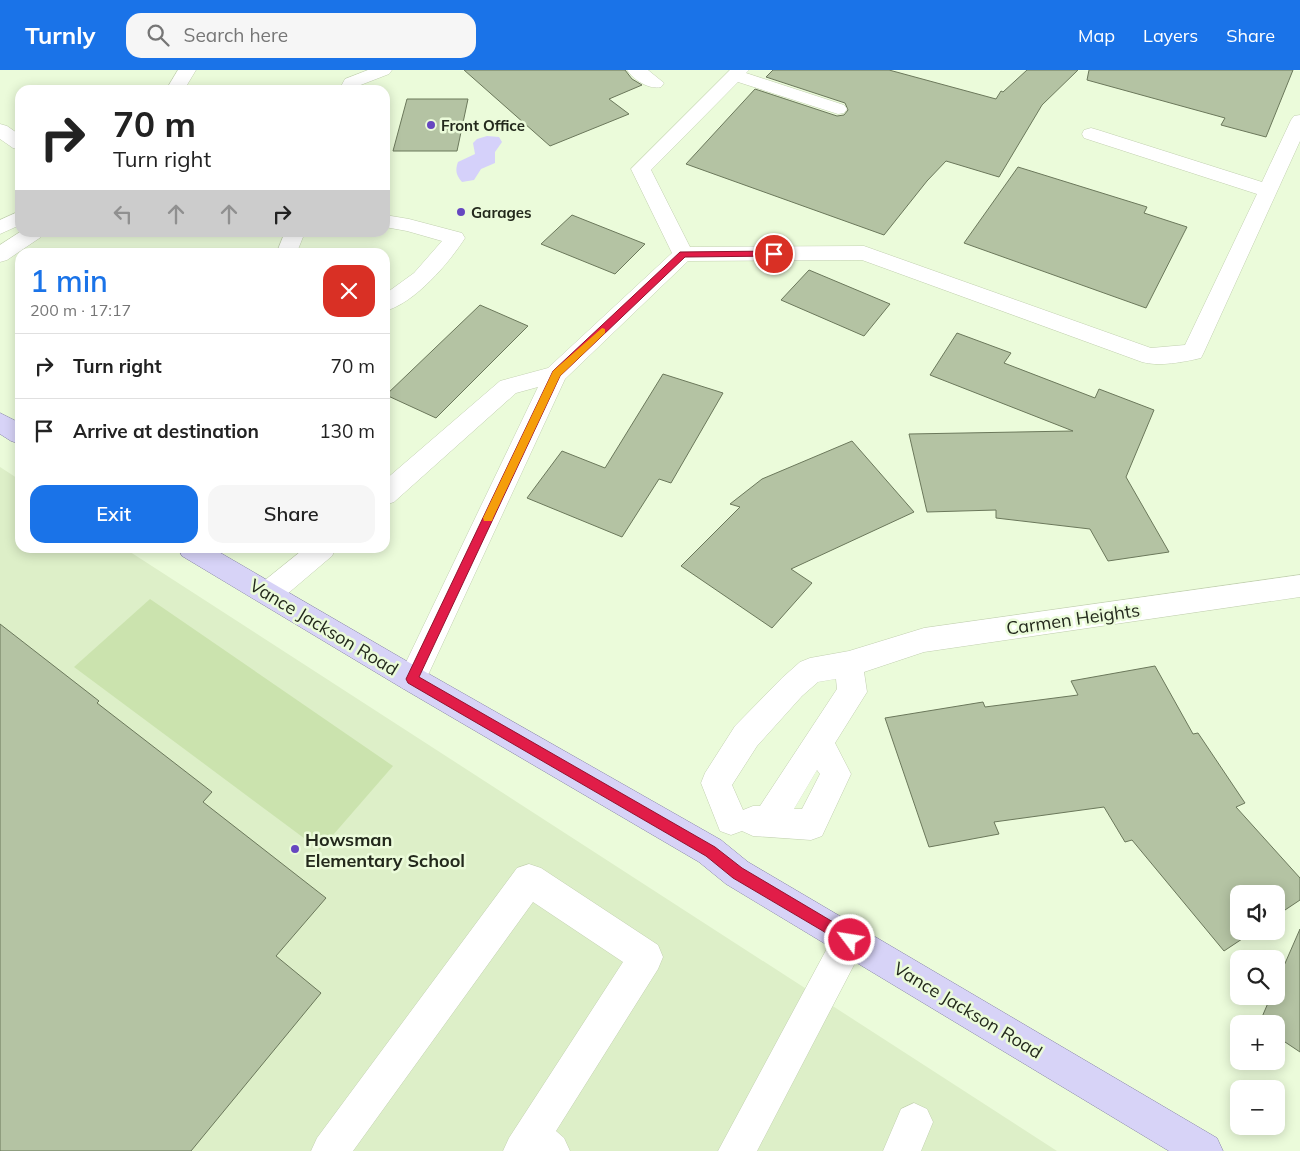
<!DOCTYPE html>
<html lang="en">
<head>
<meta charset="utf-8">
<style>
  body { margin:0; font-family:Mulish,sans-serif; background:#f6f6f6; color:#222; height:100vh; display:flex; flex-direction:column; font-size:19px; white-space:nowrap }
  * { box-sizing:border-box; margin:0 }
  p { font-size:16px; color:#767676 }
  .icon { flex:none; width:28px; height:28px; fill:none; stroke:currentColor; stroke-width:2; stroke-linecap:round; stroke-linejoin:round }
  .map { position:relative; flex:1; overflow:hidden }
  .panel { position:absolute; left:15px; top:178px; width:375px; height:305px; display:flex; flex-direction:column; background:#fff; border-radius:15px; box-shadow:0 2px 12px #0003 }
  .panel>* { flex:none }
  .banner { position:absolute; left:15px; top:15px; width:375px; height:152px; border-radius:15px; box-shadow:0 2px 12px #0003; background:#fff; color:#222; overflow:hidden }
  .tools { position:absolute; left:1230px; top:815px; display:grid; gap:10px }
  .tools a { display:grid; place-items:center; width:55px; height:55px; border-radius:10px; background:#fff; box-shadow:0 2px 12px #0003; font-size:25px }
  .pin { position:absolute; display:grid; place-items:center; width:42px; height:42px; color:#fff; margin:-21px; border:2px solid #fff; border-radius:50%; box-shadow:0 1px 5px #0007 }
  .me { position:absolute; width:55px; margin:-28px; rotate:301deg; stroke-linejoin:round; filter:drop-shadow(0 0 4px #0008) }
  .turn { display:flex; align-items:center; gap:18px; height:105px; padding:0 15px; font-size:22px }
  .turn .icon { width:65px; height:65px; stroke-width:2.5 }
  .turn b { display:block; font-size:35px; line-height:42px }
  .lanes { display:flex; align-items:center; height:48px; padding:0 15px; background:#0003; justify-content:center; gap:25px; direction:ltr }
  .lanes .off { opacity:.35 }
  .round { display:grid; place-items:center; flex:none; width:52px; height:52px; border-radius:15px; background:#f6f6f6 }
  .overview { display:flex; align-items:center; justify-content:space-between; height:85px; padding:0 15px }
  h1 { font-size:30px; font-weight:600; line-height:38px; color:#1a73e8 }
  .action { display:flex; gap:10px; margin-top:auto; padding:10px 15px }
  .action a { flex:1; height:58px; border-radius:15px; background:#1a73e8; color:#fff; font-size:20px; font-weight:600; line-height:58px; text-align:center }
  .action a+a { background:#f6f6f6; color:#222 }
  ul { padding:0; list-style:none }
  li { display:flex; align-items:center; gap:15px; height:65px; padding:0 15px; border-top:1px solid #e0e0e0 }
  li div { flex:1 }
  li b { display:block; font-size:19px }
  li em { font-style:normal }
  header { display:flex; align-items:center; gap:30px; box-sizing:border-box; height:70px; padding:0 25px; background:#1a73e8; color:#fff }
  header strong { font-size:24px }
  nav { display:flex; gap:28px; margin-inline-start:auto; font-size:18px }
  .search { width:350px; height:45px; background:#f6f6f6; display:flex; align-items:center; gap:12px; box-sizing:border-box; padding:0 18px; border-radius:15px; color:#767676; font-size:19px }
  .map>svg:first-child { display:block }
  .built { fill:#ddefc8 }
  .green { fill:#cbe3ae }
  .water { fill:#d5d1fa }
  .building { fill:#b4c3a3; stroke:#6b785b }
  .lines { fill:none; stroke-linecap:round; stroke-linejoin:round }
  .minor-casing { stroke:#c2d0b0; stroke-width:1 }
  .major-casing { stroke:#8784a7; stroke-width:1 }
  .minor { fill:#fff; fill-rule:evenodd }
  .major { fill:#d7d3f7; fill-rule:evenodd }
  .route { fill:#e11d48; stroke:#92132f }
  .slow { fill:#f59e0b }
  .poi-dot { fill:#6647c0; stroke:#ebfbda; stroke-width:2 }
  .labels { text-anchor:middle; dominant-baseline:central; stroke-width:5; stroke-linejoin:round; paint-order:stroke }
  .far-poi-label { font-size:15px; font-weight:bold; fill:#23291c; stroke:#ebfbda; text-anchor:start }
  .street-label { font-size:18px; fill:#23291c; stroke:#ebfbda }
  .poi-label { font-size:18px; font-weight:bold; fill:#23291c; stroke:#ebfbda; text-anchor:start }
</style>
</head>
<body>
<header>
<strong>Turnly</strong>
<div class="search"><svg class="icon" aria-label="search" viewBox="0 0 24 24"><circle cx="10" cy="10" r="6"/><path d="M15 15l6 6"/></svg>Search here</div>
<nav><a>Map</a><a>Layers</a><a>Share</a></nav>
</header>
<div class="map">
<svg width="1300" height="1081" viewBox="0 0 1300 1081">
  <rect width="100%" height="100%" fill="#ebfbda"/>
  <path class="built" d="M 0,397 L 20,410 L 20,478 L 124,478 L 1057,1081 L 0,1081 Z"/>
  <path class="green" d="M 150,529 L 393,696 L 320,780 L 74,597 Z"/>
  <path class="water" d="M 487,66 L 499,67 L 502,72 L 495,82 L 495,93 L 481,99 L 474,110 L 462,112 C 456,105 455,100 458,92 L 475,84 L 473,73 L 477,69 Z"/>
  <path class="building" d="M 464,0 L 625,0 L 632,9 L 642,15 L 609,29 L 629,44 L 550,76 Z
    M 773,0 L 889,0 L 996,29 L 1001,21 L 1003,22 L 1027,0 L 1078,0 L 1042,35 L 999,107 L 946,91 L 927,111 L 884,165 L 686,94 L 755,19 L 837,46 L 844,45 L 848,40 L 845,33 L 766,7 Z
    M 1089,0 L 1293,0 L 1266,67 L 1221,55 L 1225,48 L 1087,10 Z
    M 407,29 L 468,29 L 457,81 L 393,81 Z
    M 1018,97 L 1147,137 L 1144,143 L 1187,157 L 1146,238 L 964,173 Z
    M 572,145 L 645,174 L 615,204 L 541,174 Z
    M 809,200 L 890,234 L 864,266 L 781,230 Z
    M 480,235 L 528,256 L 436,348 L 386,325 Z
    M 957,263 L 1011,283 L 1004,293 L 1095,328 L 1099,319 L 1154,340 L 1126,407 L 1169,482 L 1108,491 L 1090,459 L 996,448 L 996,440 L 927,442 L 909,364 L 1073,361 L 930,305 Z
    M 663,304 L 723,323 L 671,413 L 659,409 L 622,467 L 527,428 L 562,381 L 605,398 Z
    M 852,371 L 914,442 L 791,499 L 812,513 L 772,558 L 681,496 L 740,437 L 730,434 L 762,409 Z
    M 0,554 L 99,631 L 97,633 L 212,722 L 203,732 L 326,828 L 276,886 L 321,923 L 191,1081 L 0,1081 Z
    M 1155,596 L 1193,664 L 1198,663 L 1245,733 L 1236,737 L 1300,808 L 1300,830 L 1276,846 L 1276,824 L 1239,824 L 1239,861 L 1254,861 L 1224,881 L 1132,770 L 1125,772 L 1104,737 L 994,752 L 999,764 L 929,777 L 885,648 L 983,632 L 985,637 L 1078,625 L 1071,611 Z
    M 1300,859 L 1300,982 L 1276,966 L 1276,954 L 1259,954 L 1271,926 L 1276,926 L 1276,914 Z"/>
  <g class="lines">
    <defs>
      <path id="minor" d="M 178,0 L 196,0 L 184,20 L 166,20 Z
        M 368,0 L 392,0 L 389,4 L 358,16 L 357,20 L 339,20 L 345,9 Z
        M 627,0 L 648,0 L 664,13 L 661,17 C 649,20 634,10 627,0 Z
        M 730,0 L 749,0 L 746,3 L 844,35 L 847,39 L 844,43 L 838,44 L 738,12 L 651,100 L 690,177 L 864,176 L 1151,278 L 1185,275 L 1257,124 L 1084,68 L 1082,64 L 1084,60 L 1091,58 L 1098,60 L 1262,112 L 1291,50 L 1294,46 L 1300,45 L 1300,71 L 1204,282 L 1201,288 C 1184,292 1159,297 1142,292 L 862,190 L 688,191 L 565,309 L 422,618 L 412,622 L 402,618 L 398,609 L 538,317 L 516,323 L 394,432 L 385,435 L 385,410 L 500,311 L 548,298 L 672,183 L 631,99 Z
        M 0,54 L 7,56 L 20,65 L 20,80 L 13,78 L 0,69 Z
        M 20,141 L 20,155 L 0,164 L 0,150 Z
        M 385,145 L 409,149 L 462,163 L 465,168 C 449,193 415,233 385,241 L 385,224 L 414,203 L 442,171 L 407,161 L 385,157 Z
        M 20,162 L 44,162 L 41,167 L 7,190 L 0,192 L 0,175 Z
        M 285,162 L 305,162 L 297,182 L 277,182 Z
        M 305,478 L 336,478 L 332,486 L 279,531 L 269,534 L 259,531 L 255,523 L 259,515 Z
        M 1300,505 L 1300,527 L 924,582 L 864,602 L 867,622 L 835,673 L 851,704 L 822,766 L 811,770 L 753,766 L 742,761 L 731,765 L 720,761 L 701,713 L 705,703 L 735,656 L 782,608 L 800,592 L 810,588 L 849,581 L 924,558 ZM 836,609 L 837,619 L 760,736 L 753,736 L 743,740 L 732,715 L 757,676 L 802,626 L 818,612 ZM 817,700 L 820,704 L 802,739 L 794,739 Z
        M 529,794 L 541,798 L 658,875 L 663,887 L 658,899 L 556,1061 L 564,1068 L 570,1081 L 503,1081 L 509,1068 L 623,892 L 533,832 L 353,1081 L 311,1081 L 317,1068 L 517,798 Z
        M 850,853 L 862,858 L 867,870 L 757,1081 L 718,1081 L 838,858 Z
        M 914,1033 L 927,1039 L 933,1052 L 921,1081 L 883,1081 L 901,1039 Z"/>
      <path id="major" d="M 0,343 L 20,353 L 20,374 L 11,371 L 0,364 Z
        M 178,478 L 212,478 L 422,600 L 721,770 L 748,792 L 1217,1068 L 1223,1081 L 1169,1081 L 726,814 L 699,792 L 402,618 L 182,486 Z"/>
    </defs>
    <use href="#minor" class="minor-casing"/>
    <use href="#major" class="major-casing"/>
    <use href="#minor" class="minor"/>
    <use href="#major" class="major"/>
  </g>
  <path class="route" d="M 774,181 L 777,182 L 777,186 L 685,187 L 560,306 L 419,607 L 715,777 L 742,798 L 855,865 L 857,870 L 855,875 L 850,877 L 733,808 L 706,786 L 408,613 L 406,609 L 553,301 L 680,182 Z"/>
  <path class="slow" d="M 602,258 L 605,259 L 605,263 L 560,306 L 493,448 L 492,451 L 484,451 L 483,448 L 553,301 Z"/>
  <g class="poi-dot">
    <circle cx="431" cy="55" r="5"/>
    <circle cx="461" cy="142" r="5"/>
    <circle cx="295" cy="779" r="5"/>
  </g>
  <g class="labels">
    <g class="far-poi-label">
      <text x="441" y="55">Front Office</text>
      <text x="471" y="142">Garages</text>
    </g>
    <g class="street-label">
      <text transform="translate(1073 549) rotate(-8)">Carmen Heights</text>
      <text transform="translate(324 557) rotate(31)">Vance Jackson Road</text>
      <text transform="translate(968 940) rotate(31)">Vance Jackson Road</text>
    </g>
    <g class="poi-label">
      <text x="305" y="769">Howsman<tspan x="305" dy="21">Elementary School</tspan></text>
    </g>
  </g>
</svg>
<div class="tools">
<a><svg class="icon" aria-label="sound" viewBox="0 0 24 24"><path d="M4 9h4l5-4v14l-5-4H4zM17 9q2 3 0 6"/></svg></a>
<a><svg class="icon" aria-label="search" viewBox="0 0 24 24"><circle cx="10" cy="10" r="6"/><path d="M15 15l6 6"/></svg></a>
<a>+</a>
<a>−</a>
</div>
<div class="pin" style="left:774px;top:184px;background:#d93025"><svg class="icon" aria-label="arrive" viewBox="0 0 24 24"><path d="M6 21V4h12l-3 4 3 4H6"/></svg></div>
<svg class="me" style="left:850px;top:870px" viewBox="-20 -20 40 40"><circle r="17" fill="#e11d48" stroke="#fff" stroke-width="3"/><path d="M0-11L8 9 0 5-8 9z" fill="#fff"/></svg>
<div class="banner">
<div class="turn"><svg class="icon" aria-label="right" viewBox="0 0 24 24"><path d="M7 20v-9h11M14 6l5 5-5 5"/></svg><div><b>70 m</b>Turn right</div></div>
<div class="lanes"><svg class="icon off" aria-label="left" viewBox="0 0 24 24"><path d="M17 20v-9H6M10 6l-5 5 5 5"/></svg><svg class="icon off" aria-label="ahead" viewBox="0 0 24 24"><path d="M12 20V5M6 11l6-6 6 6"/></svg><svg class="icon off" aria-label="ahead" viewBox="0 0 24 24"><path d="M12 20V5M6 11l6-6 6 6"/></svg><svg class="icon" aria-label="right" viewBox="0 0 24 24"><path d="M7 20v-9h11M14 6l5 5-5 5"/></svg></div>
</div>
<section class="panel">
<div class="overview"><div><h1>1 min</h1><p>200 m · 17:17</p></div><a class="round" style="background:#d93025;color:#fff"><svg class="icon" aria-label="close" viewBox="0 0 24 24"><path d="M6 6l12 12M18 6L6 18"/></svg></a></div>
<ul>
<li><svg class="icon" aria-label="right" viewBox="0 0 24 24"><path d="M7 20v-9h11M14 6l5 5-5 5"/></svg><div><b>Turn right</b></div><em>70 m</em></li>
<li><svg class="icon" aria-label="arrive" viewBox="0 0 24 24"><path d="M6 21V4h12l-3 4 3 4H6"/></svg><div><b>Arrive at destination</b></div><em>130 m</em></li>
</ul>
<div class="action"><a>Exit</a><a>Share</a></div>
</section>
</div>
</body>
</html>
